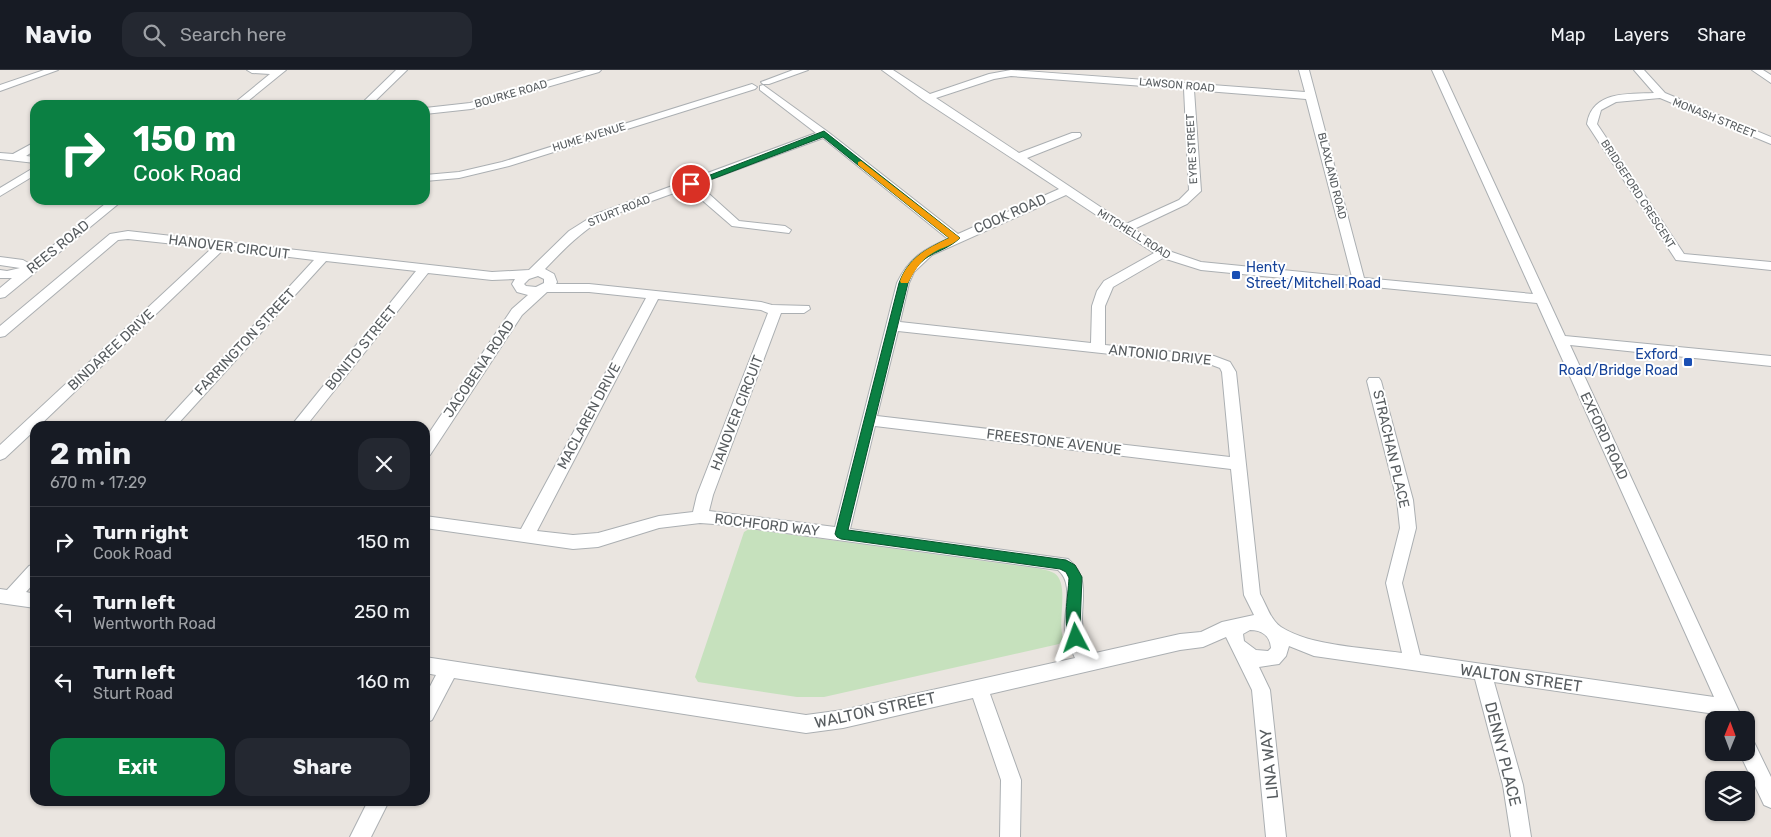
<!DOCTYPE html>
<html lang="en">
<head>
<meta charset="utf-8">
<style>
  body { margin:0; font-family:Rubik,sans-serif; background:#242831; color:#f1f3f6; height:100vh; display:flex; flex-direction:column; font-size:19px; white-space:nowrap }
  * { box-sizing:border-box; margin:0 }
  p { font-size:16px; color:#9ea1a6 }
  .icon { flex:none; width:28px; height:28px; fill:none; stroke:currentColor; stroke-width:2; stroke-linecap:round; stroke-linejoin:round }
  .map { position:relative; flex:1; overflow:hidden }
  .drawer { position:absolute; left:30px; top:351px; width:400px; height:385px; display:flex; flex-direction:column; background:#171b24; border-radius:15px; box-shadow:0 1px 4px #0004 }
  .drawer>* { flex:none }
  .banner { position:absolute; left:30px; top:30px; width:400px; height:105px; border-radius:15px; box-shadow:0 1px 4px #0004; background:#0b8043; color:#fff; overflow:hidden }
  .needle { width:32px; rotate:1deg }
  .buttons { position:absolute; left:1705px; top:641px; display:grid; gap:10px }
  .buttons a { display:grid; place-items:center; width:50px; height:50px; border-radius:10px; background:#171b24; box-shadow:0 1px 4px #0004; font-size:25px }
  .pin { position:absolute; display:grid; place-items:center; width:42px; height:42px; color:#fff; margin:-21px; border:2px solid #fff; border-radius:50%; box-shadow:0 1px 5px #0007 }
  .me { position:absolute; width:55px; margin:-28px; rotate:356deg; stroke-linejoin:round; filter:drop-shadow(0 0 4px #0008) }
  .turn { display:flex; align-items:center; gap:18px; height:105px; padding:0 20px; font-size:22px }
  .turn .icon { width:65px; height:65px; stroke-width:2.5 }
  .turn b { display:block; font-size:35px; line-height:42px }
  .round { display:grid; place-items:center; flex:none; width:52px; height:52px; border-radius:15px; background:#242831 }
  .overview { display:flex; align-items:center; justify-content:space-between; height:85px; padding:0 20px }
  h1 { font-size:30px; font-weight:700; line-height:38px }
  .button { display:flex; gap:10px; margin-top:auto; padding:10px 20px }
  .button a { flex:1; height:58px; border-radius:15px; background:#0b8043; color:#fff; font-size:20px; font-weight:700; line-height:58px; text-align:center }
  .button a+a { background:#242831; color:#f1f3f6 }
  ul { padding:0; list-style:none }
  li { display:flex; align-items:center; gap:15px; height:70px; padding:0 20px; border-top:1px solid #363941 }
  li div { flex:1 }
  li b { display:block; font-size:19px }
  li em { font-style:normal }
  header { display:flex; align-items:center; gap:30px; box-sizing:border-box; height:70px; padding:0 25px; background:#171b24; border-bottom:1px solid #363941 }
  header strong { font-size:24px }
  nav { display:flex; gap:28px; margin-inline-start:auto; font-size:18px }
  .search { width:350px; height:45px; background:#242831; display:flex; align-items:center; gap:12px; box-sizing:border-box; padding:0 18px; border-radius:15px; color:#9ea1a6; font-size:19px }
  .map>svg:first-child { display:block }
  .green { fill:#c6e1bd }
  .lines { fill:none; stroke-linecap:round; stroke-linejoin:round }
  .minor-casing { stroke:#abafb2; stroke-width:2 }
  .minor { fill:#fff; fill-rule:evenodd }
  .route { fill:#0b8043; stroke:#07532c }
  .slow { fill:#f59e0b }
  .transit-dot { fill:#1a4fb4; stroke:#fff; stroke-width:2 }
  .labels { text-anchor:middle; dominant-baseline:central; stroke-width:4; stroke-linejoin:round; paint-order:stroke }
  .far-street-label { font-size:11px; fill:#585d60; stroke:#fff }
  .street-label { font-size:14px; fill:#585d60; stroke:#fff }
  .transit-label { font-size:14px; fill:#164399; stroke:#fff; text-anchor:start }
  .near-street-label { font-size:16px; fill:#585d60; stroke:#fff }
</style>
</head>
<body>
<header>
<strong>Navio</strong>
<div class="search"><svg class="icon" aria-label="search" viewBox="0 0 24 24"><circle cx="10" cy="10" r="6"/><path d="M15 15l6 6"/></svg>Search here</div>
<nav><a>Map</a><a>Layers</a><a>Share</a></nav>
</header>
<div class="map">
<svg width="1771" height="767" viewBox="0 0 1771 767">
  <rect width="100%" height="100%" fill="#eae5e0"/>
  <path class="green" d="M 749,459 L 1035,498 C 1041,499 1048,500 1054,503 C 1070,513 1057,550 1063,568 L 1059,574 L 824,627 L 797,627 L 698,612 L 695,607 L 744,462 Z"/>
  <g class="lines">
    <defs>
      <path id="minor" d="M 44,0 L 58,0 L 0,21 L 0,15 Z
        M 247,0 L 286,0 L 243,35 L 232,35 L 270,4 L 252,3 Z
        M 396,0 L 407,0 L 371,35 L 360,35 Z
        M 586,0 L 601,0 L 599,2 L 471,39 L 425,44 L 425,38 L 470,33 Z
        M 793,0 L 808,0 L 769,14 L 763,14 L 761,12 Z
        M 882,0 L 893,0 L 930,24 L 989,4 L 1011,0 L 1305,22 L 1299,0 L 1309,0 L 1364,208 L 1533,224 L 1432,0 L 1442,0 L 1565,266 L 1771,286 L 1771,296 L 1570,275 L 1743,650 L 1725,650 L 1722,645 L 1494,612 L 1523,715 L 1531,767 L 1511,767 L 1503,715 L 1475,609 L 1314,586 L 1289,576 L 1286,586 L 1279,594 L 1259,597 L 1270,620 L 1286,767 L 1266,767 L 1252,620 L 1226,567 L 1203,577 L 1180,580 L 990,624 L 1021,710 L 1020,767 L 1000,767 L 1001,710 L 973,628 L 843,658 L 806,663 L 454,608 L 432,650 L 425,653 L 425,626 L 436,605 L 425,603 L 425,587 L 806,645 L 843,640 L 1075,588 C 1071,579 1067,571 1065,561 C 1063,542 1075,514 1058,500 L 728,455 L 700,453 L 659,458 L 598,477 L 573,479 L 425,458 L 425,446 L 521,459 L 646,228 L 589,222 L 547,222 L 522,245 L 430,385 L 425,387 L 425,369 L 512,239 L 528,225 L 517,222 L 512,214 L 515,209 L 492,210 L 428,203 L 306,356 L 291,356 L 416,201 L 326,191 L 176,356 L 161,356 L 314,190 L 224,179 L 39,356 L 35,356 L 35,360 L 5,388 L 0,390 L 0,375 L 212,178 L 128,169 L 118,170 L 5,266 L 0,267 L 0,256 L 110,164 L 128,161 L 492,202 L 529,200 L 569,161 L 596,144 L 816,63 L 760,20 L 760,16 L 763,15 L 828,62 L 958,164 L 1059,119 L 923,30 ZM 1011,6 L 1184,19 L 1189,120 L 1179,130 L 1126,154 L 1027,88 L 1080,67 L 1081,65 L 1080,63 L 1072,63 L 1019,83 L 936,28 L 994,9 ZM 1194,20 L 1306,29 L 1352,207 L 1201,192 L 1166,180 L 1134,159 L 1187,134 L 1201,121 ZM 823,68 L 948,169 C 924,179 909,188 897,213 L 835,457 L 709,441 L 713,425 L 781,243 L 804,243 L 810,239 L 809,236 L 772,235 L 761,232 L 589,214 L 556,214 L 557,212 L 554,204 L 545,199 C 563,180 581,162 604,148 L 688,118 L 732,156 L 789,163 L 791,160 L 785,156 L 739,151 L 698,114 ZM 1066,125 L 1154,183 L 1104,211 L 1097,221 L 1092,236 L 1091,273 L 900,252 L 909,213 L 914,202 L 932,185 ZM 1163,188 L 1201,200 L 1537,233 L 1714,627 L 1420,585 L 1402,513 L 1416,458 L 1413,430 L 1381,311 L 1379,308 L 1369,308 L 1367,311 L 1397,430 L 1400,458 L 1386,513 L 1402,583 C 1367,578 1310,576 1281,557 C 1271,551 1266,534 1260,524 L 1236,302 L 1230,292 L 1214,286 L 1105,275 L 1105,236 L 1113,217 ZM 538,206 L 544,209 L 544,213 L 536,217 L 526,216 L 524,214 L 529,209 ZM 658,229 L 761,240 L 768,243 L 697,425 L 693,442 L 659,446 L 598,463 L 573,465 L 537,461 ZM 898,261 L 1212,295 L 1220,298 L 1222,302 L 1230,387 L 877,346 ZM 875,356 L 1231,399 L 1244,525 L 1254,545 L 1222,552 L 1201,562 L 1180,564 L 1091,584 C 1086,573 1082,563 1082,550 C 1082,527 1089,506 1068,489 L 850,459 ZM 1250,560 C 1261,560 1270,565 1271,578 L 1268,581 L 1256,580 L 1244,571 L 1243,564 Z
        M 1634,0 L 1644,0 L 1665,23 L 1771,67 L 1771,74 L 1660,28 L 1616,32 L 1601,40 L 1597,54 L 1684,184 L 1771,192 L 1771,200 L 1676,190 L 1587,54 C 1592,21 1627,24 1654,23 Z
        M 1752,0 L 1763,0 L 1771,5 L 1771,13 Z
        M 752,14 L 757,17 L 755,19 L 509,96 L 459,108 L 425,111 L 425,105 L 459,102 L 502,92 Z
        M 35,72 L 35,80 L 26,86 L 35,87 L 35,93 L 0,89 L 0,83 L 13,84 Z
        M 35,97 L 35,105 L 0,126 L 0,118 Z
        M 110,130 L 123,130 L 5,227 L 0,228 L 0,218 L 12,208 L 0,208 L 0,200 L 7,201 L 20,198 L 0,195 L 0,187 L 23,190 L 30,194 Z
        M 35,494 L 35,512 L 26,522 L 35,524 L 35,538 L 0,533 L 0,519 L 7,520 L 29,496 Z
        M 1746,667 L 1753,670 L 1771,707 L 1771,738 L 1764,735 L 1739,682 L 1746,682 Z
        M 368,731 L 389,731 L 371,767 L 350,767 Z"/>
    </defs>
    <use href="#minor" class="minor-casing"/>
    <use href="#minor" class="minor"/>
  </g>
  <path class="route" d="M 824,61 L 960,168 C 939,187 922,179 908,213 L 848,460 L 1066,490 L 1075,495 L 1082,507 L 1080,557 L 1082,568 L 1080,573 L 1076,574 L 1071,573 C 1062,554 1068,528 1069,508 L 1066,502 L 1060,499 L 841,469 L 837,467 L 835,464 L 899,213 C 909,187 925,180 949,168 L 823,67 L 694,116 L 687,114 Z"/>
  <path class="slow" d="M 861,91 L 960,168 C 954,174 945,177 938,180 C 922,188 916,198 908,213 L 901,213 L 900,211 C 909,187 928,178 949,168 L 858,95 L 858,92 Z"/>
  <g class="transit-dot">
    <rect x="1231" y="200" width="10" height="10" rx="2.5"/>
    <rect x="1683" y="287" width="10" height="10" rx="2.5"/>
  </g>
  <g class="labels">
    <g class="far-street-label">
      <text transform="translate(1177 15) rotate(5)">LAWSON ROAD</text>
      <text transform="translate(511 24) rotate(-16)">BOURKE ROAD</text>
      <text transform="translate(1714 48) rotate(22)">MONASH STREET</text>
      <text transform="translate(589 67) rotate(-17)">HUME AVENUE</text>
      <text transform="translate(1192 79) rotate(-93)">EYRE STREET</text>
      <text transform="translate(1332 106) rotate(76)">BLAXLAND ROAD</text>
      <text transform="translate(1638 124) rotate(57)">BRIDGEFORD CRESCENT</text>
      <text transform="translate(619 141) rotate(-22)">STURT ROAD</text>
      <text transform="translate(1134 164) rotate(32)">MITCHELL ROAD</text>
    </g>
    <g class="street-label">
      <text transform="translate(1010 144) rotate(-24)">COOK ROAD</text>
      <text transform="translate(58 177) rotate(-39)">REES ROAD</text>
      <text transform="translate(229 177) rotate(7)">HANOVER CIRCUIT</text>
      <text transform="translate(245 272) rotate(-47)">FARRINGTON STREET</text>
      <text transform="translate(361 278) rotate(-51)">BONITO STREET</text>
      <text transform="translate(111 280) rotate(-43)">BINDAREE DRIVE</text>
      <text transform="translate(1160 285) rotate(6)">ANTONIO DRIVE</text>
      <text transform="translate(479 299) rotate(-56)">JACOBENA ROAD</text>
      <text transform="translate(737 343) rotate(-69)">HANOVER CIRCUIT</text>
      <text transform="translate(589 346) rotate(-62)">MACLAREN DRIVE</text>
      <text transform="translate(1604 366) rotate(65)">EXFORD ROAD</text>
      <text transform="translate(1054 372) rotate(7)">FREESTONE AVENUE</text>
      <text transform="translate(1391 379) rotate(77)">STRACHAN PLACE</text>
      <text transform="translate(767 455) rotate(7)">ROCHFORD WAY</text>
    </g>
    <g class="transit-label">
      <text x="1246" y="197">Henty<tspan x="1246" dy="16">Street/Mitchell Road</tspan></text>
      <text x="1678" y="284" text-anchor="end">Exford<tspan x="1678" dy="16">Road/Bridge Road</tspan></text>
    </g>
    <g class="near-street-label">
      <text transform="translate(1521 608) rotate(8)">WALTON STREET</text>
      <text transform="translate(875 640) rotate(-12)">WALTON STREET</text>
      <text transform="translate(1503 684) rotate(76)">DENNY PLACE</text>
      <text transform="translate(1269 694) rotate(-96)">LINA WAY</text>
    </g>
  </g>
</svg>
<div class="buttons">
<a><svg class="needle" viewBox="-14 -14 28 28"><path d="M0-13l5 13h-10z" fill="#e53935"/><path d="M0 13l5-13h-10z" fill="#9ea1a6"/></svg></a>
<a><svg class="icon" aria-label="layers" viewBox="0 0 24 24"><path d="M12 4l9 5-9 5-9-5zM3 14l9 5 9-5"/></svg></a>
</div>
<div class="pin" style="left:691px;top:114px;background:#d93025"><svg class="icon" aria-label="arrive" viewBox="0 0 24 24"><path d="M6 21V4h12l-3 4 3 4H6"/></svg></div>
<svg class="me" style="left:1076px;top:568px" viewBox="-20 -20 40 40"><path d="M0-17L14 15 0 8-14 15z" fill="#0b8043" stroke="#fff" stroke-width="4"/></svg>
<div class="banner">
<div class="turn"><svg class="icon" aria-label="right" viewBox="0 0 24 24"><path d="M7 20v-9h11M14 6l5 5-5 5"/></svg><div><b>150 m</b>Cook Road</div></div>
</div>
<section class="drawer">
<div class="overview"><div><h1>2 min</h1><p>670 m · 17:29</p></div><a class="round"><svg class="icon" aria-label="close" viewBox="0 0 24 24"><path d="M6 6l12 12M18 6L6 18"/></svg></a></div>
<ul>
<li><svg class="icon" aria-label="right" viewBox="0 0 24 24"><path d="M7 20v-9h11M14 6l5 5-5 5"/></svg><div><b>Turn right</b><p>Cook Road</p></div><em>150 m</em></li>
<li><svg class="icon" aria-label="left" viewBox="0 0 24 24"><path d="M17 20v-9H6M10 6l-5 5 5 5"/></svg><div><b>Turn left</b><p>Wentworth Road</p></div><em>250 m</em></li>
<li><svg class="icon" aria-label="left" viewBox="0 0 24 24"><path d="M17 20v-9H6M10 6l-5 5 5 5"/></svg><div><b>Turn left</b><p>Sturt Road</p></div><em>160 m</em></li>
</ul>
<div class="button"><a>Exit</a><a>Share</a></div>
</section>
</div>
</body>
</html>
